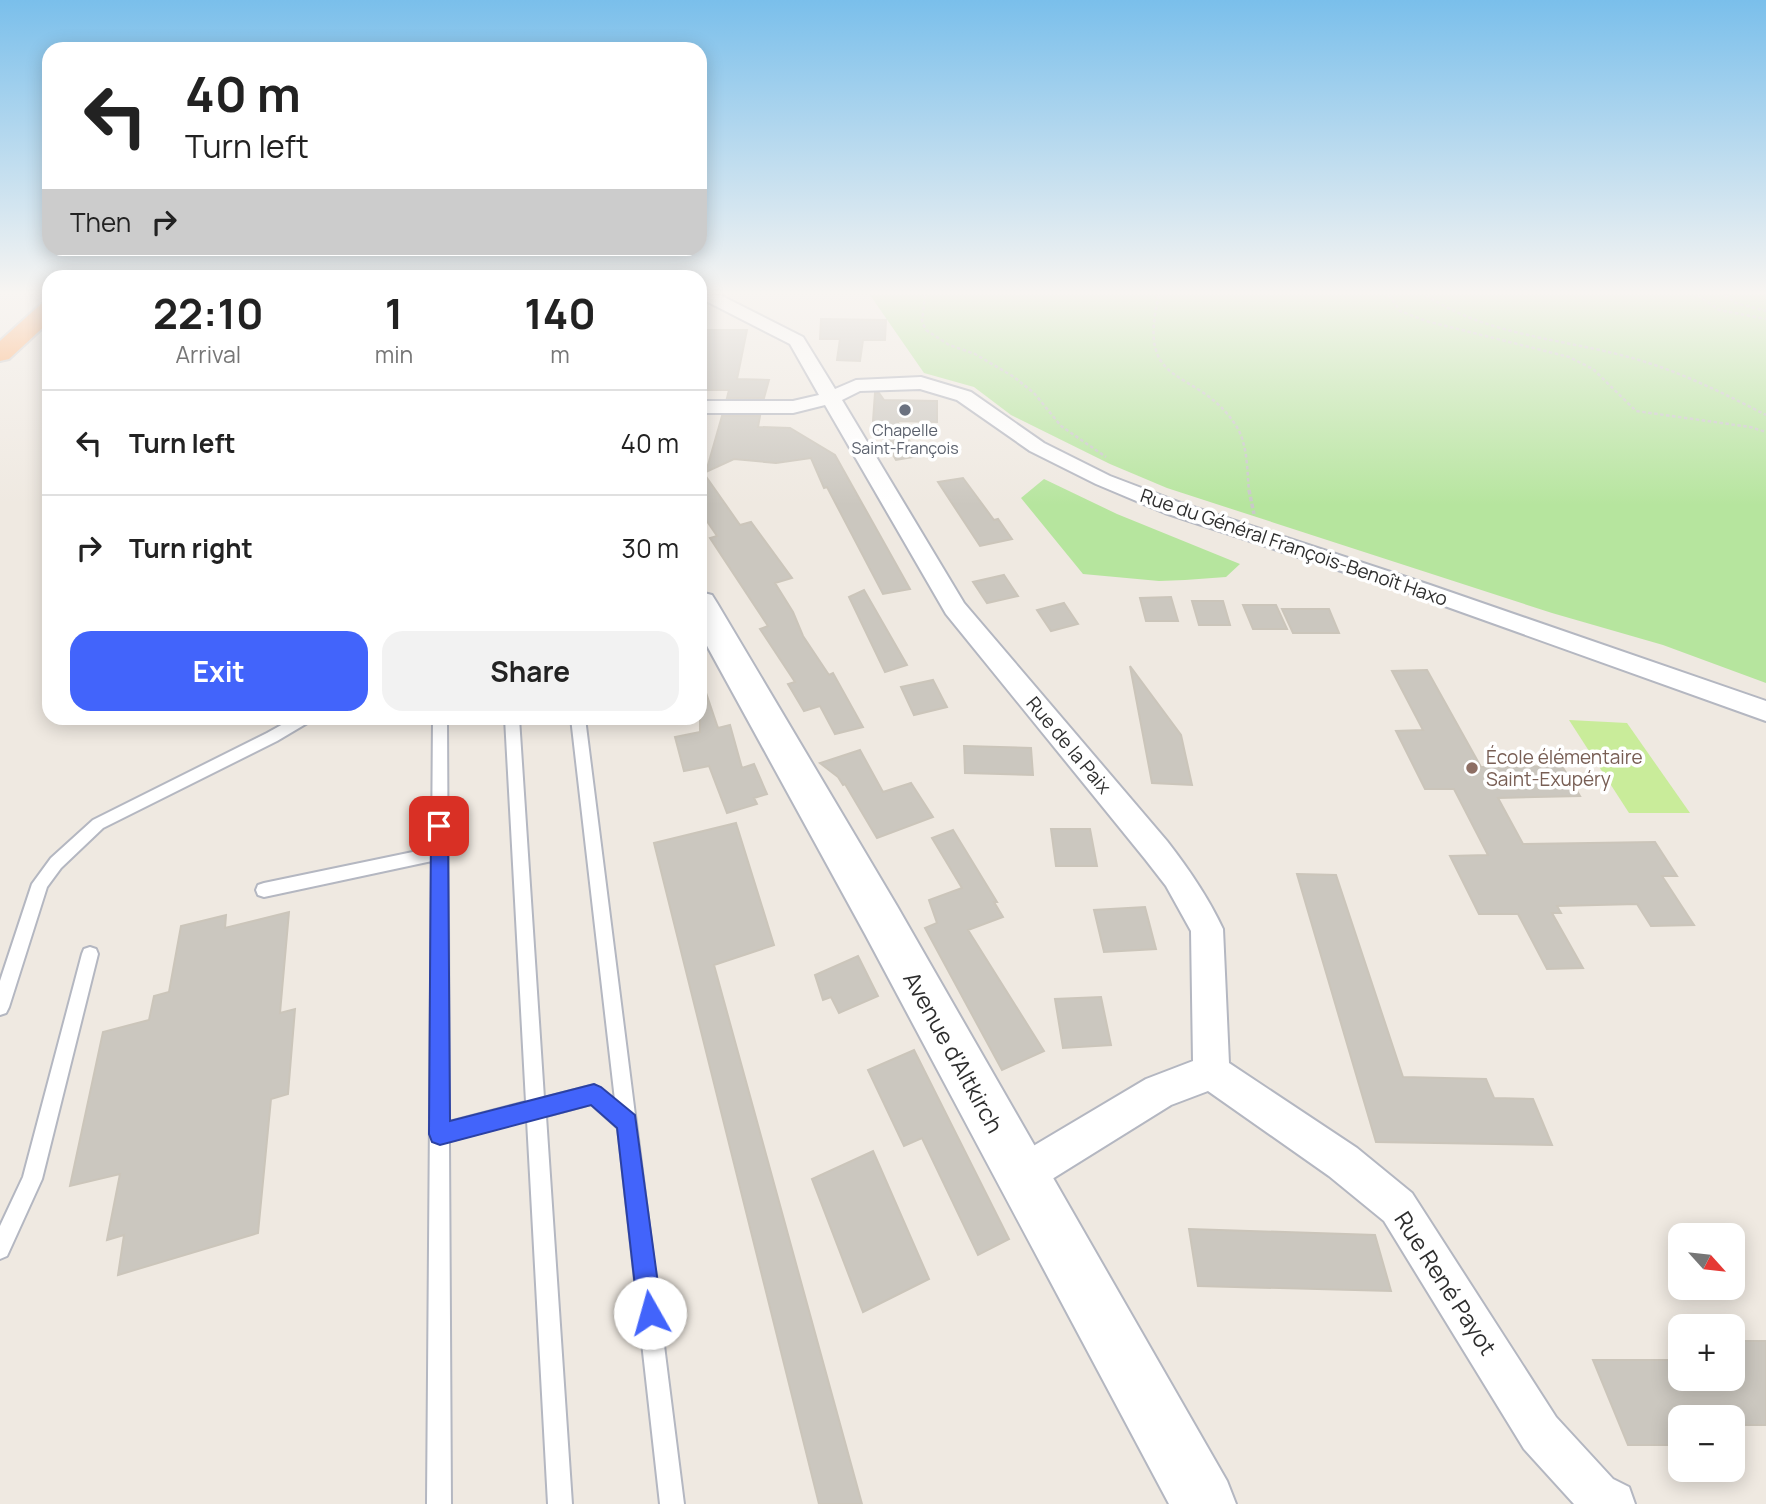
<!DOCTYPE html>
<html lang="en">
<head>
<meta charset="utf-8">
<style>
  body { margin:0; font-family:Manrope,sans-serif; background:#f2f2f2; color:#222; height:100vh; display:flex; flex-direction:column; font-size:26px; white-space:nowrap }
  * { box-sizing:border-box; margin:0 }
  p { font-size:23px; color:#767676 }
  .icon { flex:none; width:38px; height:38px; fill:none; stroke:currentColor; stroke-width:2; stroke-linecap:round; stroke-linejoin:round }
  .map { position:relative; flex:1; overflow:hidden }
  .side { position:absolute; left:42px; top:270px; width:665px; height:455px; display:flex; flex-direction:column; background:#fff; border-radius:21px; box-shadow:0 4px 18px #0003 }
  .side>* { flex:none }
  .hud { position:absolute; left:42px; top:42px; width:665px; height:214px; border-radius:21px; box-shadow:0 4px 18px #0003; background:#fff; color:#222; overflow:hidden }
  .needle { width:46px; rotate:117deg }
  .tools { position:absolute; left:1668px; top:1223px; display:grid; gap:14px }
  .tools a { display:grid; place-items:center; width:77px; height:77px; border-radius:14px; background:#fff; box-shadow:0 4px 18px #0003; font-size:35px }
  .pin { position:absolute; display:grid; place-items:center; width:60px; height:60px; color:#fff; margin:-30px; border-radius:14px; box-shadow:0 4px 10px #0006 }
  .me { position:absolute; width:77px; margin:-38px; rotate:353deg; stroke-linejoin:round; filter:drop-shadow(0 0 5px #0008) }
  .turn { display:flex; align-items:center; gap:24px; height:147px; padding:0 28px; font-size:32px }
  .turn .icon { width:91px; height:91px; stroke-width:2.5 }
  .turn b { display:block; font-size:49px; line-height:60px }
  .then { display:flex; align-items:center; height:66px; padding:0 28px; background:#0003; gap:14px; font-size:26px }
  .eta { display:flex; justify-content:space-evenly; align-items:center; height:119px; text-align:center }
  .eta b { font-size:42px; font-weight:700; line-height:49px }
  .primary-button { display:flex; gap:14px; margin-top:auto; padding:14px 28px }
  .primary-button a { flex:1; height:80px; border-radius:21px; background:#4264fb; color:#fff; font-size:28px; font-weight:700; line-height:80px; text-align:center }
  .primary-button a+a { background:#f2f2f2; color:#222 }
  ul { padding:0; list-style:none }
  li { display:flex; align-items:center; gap:21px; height:105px; padding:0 28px; border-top:2px solid #e0e0e0 }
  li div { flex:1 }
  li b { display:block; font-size:26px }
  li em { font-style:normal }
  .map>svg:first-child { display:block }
  .green { fill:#b6e59e }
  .pitch { fill:#c9ec9a }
  .building { fill:#cbc7bf; stroke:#cbc5ba; stroke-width:2 }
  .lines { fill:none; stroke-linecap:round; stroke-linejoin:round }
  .lane-casing { stroke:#b4b7c1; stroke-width:4 }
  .street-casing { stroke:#b4b7c1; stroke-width:4 }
  .secondary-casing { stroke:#b4b7c1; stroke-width:4 }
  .highway-casing { stroke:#c9c9c9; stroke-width:4 }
  .path-far1 { stroke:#c9c9c9; stroke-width:2.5; stroke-dasharray:3.5 2.5; stroke-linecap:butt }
  .path { stroke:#c9c9c9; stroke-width:3.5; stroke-dasharray:4.5 2.5; stroke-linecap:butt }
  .lane { fill:#fff; fill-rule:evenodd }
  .street { fill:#fff; fill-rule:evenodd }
  .secondary { fill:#fff; fill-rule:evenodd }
  .highway { fill:#ffa35c; fill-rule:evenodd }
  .route { fill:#4264fb; stroke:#2b41a3; stroke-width:2 }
  .worship-dot { fill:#6b7280; stroke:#fff; stroke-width:2.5 }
  .education-dot { fill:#8d6e63; stroke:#fff; stroke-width:2.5 }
  .labels { text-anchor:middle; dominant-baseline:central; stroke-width:7; stroke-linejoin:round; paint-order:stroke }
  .far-worship-label { font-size:16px; fill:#5b616d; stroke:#fff }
  .street-label { font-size:19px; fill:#2e2e2e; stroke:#fff }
  .education-label { font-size:19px; fill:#785e54; stroke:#fff; text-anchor:start }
  .near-street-label { font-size:23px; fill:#2e2e2e; stroke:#fff }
</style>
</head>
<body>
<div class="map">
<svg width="1766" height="1504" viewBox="0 0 1766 1504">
  <rect width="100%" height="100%" fill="#efe9e1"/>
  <path class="green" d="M 870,295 L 1766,295 L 1766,683 L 1663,645 L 1552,613 L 1167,488 L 1110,464 L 1011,415 L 974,387 L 924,373 Z
    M 1044,479 L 1117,514 L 1240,564 L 1226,577 L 1185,580 L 1159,581 L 1083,574 L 1021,498 Z"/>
  <path class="pitch" d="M 1569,720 L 1627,723 L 1690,813 L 1629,813 Z"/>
  <path class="building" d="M 821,319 L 886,320 L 885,340 L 863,340 L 860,361 L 837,360 L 840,339 L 820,339 Z
    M 700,330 L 747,330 L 737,379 L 769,380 L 764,398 L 727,398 L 729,390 L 700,390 Z
    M 875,393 L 879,393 L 884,400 L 937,401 L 937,422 L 897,421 L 919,456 L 896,460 L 873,421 Z
    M 722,416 L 760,416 L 758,427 L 790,428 L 835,455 L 910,589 L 883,594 L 827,487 L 824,488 L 811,458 L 776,463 L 734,459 L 706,472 Z
    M 700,468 L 740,525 L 751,522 L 792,578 L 775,583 L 793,612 L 803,636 L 829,675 L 833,673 L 863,727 L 835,734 L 820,706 L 804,711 L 788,684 L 795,682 L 760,629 L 768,626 L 710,538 L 717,536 L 700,511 Z
    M 963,478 L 994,520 L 998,519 L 1012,539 L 980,546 L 938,482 Z
    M 1004,575 L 1018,596 L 987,603 L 973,582 Z
    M 864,590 L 907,665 L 885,672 L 849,597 Z
    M 1171,597 L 1178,621 L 1146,621 L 1140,598 Z
    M 1192,601 L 1223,601 L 1230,625 L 1199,625 Z
    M 1064,603 L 1078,624 L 1051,631 L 1037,610 Z
    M 1243,605 L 1276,605 L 1287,629 L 1253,629 Z
    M 1282,609 L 1329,609 L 1339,633 L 1293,633 Z
    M 1130,666 L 1181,735 L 1192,785 L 1152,783 Z
    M 1427,670 L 1481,767 L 1562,766 L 1580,796 L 1498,798 L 1523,844 L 1655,842 L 1677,876 L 1662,876 L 1694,925 L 1651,926 L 1637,904 L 1557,906 L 1561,913 L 1552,913 L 1583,968 L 1547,969 L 1518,914 L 1479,914 L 1450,856 L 1488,855 L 1454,789 L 1425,789 L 1396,731 L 1423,730 L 1392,671 Z
    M 933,680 L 947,707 L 914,715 L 901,687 Z
    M 700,687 L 704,687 L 718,728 L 730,725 L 742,768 L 754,764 L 767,794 L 754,798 L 757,804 L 727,813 L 709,766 L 684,771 L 675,737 L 700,732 Z
    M 964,746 L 1031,748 L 1033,775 L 965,773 Z
    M 860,750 L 883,792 L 911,783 L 933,817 L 877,838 L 845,784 L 843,785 L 838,777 L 820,763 Z
    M 736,823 L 774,945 L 714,965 L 862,1504 L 819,1504 L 654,843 Z
    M 1051,829 L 1090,829 L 1097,866 L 1056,866 Z
    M 953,830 L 997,902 L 994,902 L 1003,917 L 968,930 L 1044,1051 L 1002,1070 L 925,928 L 937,923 L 929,900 L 962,888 L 932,838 Z
    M 1297,874 L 1336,875 L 1403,1077 L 1486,1079 L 1494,1098 L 1533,1099 L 1552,1145 L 1376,1142 Z
    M 1145,907 L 1156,949 L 1104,952 L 1094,910 Z
    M 289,912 L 280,1013 L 295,1009 L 288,1094 L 271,1099 L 258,1233 L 118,1275 L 124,1235 L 107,1240 L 120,1174 L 70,1186 L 103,1032 L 149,1020 L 154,996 L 169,992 L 181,926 L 226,915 L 225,928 Z
    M 858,956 L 878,996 L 839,1013 L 831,997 L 823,1000 L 815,975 Z
    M 1101,997 L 1111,1045 L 1063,1048 L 1055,999 Z
    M 914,1050 L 1009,1239 L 978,1255 L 922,1138 L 904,1146 L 868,1070 Z
    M 873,1151 L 929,1279 L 863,1312 L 812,1179 Z
    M 1189,1229 L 1375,1235 L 1391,1291 L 1198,1286 Z
    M 1732,1341 L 1766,1341 L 1766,1425 L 1732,1425 L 1732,1418 L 1680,1418 L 1680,1445 L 1628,1445 L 1593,1360 L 1680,1360 L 1680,1379 L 1732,1379 Z"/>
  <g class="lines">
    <defs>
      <path id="lane" d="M 294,718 L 311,718 L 309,722 L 277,741 L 103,828 L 61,868 L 47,887 L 9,1007 L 6,1013 L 0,1015 L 0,981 L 32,884 L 51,858 L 93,820 L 267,733 Z
        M 433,718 L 447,718 L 449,1122 L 526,1102 L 505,718 L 519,718 L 544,1098 L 594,1085 L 615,1100 L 571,718 L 585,718 L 684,1504 L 660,1504 L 618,1128 L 591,1104 L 546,1116 L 572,1504 L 548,1504 L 527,1120 L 449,1141 L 451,1504 L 427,1504 L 432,861 L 264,897 L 258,895 L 256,890 L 258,885 L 264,883 L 432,848 Z
        M 90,947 L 96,949 L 98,954 L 42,1179 L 7,1256 L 0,1259 L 0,1226 L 23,1177 L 82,954 L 84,949 Z"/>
      <path id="street" d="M 700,295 L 720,295 L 803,337 L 835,389 L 856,380 L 921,377 L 971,392 L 1044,443 L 1110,476 L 1181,503 L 1430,585 L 1766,701 L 1766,721 L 1414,595 L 1165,513 L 1096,484 L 1030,451 L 957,400 L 920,389 L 860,391 L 842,400 L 964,603 L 1167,841 C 1188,868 1208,897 1223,929 L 1229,1063 L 1357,1148 L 1412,1193 L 1556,1417 L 1613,1479 L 1629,1487 L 1635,1504 L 1574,1504 L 1524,1449 L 1384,1221 L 1329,1176 L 1208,1091 L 1171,1105 L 1036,1189 L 1022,1194 L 1008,1189 L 1003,1175 L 1008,1161 L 1146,1079 L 1193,1061 L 1191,931 L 1166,886 L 1145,859 L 946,614 L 825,405 L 793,413 L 700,413 L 700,401 L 793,401 L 819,395 L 790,344 L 702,299 Z"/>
      <path id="secondary" d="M 700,592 L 712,595 L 717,603 L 897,906 L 1227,1481 L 1236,1504 L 1169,1504 L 865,934 L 700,633 Z"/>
      <path id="highway" d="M 49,302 L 49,322 L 9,359 L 0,361 L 0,341 L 41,304 Z"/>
    </defs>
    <use href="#lane" class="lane-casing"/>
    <use href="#street" class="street-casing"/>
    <use href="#secondary" class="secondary-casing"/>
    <use href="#highway" class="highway-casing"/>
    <path class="path-far1" d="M 925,295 L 922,322 L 926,330 L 949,345 L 975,354 L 1014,377 L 1034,393 L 1061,426 L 1106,457
      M 1159,295 C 1135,391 1195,365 1235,424 C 1248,443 1247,470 1249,492
      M 1389,295 L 1400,311 L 1426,321 L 1569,357 L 1593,369 L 1636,411 L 1750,427 L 1766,432
      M 1426,295 C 1488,337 1569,339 1639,360 C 1683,373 1725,394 1766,415
      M 1698,295 L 1719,310 L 1766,319
      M 1725,295 L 1736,303 L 1766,311"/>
    <path class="path" d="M 1249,490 L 1254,514"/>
    <use href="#lane" class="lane"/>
    <use href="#street" class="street"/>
    <use href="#secondary" class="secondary"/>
    <use href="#highway" class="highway"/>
  </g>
  <linearGradient id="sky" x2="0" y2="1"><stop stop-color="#7abfeb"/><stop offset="0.58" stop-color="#f8f5f2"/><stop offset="1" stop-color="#f8f5f2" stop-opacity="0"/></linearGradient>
  <rect width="1766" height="505" fill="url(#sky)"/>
  <path class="route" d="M 439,820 L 445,822 L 448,826 L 450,1121 L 594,1084 L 601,1087 L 635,1115 L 662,1313 L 658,1322 L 650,1325 L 641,1322 L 638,1313 L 617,1128 L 591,1105 L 440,1145 L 432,1142 L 429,1134 L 431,826 L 433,822 Z"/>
  <circle class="worship-dot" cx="905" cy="410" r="7"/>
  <circle class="education-dot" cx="1472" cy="768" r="7"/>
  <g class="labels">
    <g class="far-worship-label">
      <text x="905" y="430">Chapelle<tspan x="905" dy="18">Saint-François</tspan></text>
    </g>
    <g class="street-label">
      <text transform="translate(1294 547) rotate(19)">Rue du Général François-Benoît Haxo</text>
      <text transform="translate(1069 745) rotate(50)">Rue de la Paix</text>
    </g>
    <g class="education-label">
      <text x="1486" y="757">École élémentaire<tspan x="1486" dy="22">Saint-Exupéry</tspan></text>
    </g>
    <g class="near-street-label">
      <text transform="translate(954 1052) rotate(61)">Avenue d'Altkirch</text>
      <text transform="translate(1446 1283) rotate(57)">Rue René Payot</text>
    </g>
  </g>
</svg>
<div class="tools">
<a><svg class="needle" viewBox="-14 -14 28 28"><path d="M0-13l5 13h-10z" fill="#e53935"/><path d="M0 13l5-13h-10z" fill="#767676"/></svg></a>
<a>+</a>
<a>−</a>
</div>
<div class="pin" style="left:439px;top:826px;background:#d93025"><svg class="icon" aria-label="arrive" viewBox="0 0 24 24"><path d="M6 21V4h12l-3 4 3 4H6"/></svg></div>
<svg class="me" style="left:650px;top:1313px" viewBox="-20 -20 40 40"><circle r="19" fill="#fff"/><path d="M0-13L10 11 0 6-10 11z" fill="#4264fb"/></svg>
<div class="hud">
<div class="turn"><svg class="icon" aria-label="left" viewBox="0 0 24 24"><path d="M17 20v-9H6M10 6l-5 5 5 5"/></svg><div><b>40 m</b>Turn left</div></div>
<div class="then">Then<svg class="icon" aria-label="right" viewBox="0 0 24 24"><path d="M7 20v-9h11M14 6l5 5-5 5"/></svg></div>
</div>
<section class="side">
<div class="eta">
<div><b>22:10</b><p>Arrival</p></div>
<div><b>1</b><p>min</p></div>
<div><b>140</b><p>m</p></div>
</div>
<ul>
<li><svg class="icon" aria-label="left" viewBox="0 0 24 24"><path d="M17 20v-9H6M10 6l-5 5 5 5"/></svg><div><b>Turn left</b></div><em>40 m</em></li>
<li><svg class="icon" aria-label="right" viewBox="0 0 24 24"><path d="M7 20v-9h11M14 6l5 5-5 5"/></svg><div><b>Turn right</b></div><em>30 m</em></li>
</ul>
<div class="primary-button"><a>Exit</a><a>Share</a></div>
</section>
</div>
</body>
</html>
